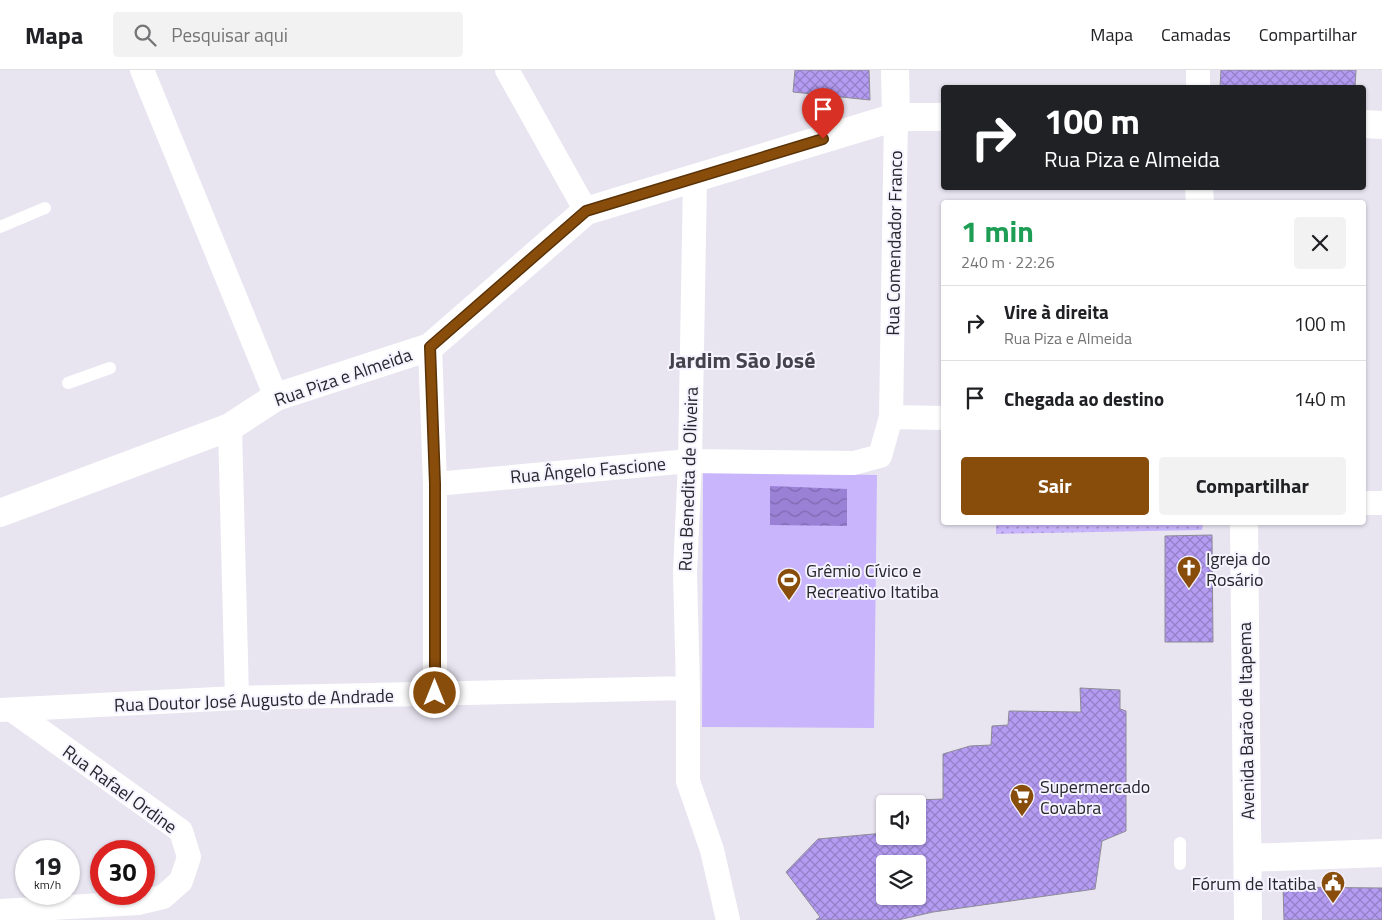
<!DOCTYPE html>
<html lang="pt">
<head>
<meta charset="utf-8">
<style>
  body { margin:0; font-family:"Titillium Web",sans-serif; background:#f2f2f2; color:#202124; height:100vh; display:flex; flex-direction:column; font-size:19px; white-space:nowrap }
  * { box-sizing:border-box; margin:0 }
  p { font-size:16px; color:#757577 }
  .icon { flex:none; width:28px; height:28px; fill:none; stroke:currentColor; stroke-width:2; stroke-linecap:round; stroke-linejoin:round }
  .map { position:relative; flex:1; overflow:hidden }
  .drawer { position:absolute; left:941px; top:130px; width:425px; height:325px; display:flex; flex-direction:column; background:#fff; border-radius:5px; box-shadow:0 1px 4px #0004 }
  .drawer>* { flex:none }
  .top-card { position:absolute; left:941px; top:15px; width:425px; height:105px; border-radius:5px; box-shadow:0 1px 4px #0004; background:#202124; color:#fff; overflow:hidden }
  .controls { position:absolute; left:876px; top:725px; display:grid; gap:10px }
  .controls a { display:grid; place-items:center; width:50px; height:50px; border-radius:5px; background:#fff; box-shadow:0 1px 4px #0004; font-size:25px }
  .speed { position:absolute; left:15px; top:770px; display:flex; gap:10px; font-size:25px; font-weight:700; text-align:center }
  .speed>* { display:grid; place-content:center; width:65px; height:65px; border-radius:50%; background:#fff; box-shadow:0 1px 4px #0004; line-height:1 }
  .speed small { font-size:12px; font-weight:400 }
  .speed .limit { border:8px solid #d22; background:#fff; color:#111 }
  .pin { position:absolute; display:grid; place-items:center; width:42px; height:42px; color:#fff; margin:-51px -21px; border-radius:50% 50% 50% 0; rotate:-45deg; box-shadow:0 0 5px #0007 }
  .pin .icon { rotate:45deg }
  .me { position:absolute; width:55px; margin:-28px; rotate:0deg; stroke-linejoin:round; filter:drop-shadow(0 0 4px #0008) }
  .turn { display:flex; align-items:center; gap:18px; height:105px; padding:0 20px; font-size:22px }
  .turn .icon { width:65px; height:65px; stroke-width:2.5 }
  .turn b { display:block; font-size:35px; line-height:42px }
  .round { display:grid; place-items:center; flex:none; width:52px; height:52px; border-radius:5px; background:#f2f2f2 }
  .head { display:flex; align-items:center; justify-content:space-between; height:85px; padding:0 20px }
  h1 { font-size:30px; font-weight:700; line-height:38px; color:#1e9e55 }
  .action { display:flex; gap:10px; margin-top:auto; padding:10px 20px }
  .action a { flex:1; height:58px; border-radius:5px; background:#894d0b; color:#fff; font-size:20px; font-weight:700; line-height:58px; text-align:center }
  .action a+a { background:#f2f2f2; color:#202124 }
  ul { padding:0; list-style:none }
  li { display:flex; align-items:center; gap:15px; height:75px; padding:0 20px; border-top:1px solid #e0e0e0 }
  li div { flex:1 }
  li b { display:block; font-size:19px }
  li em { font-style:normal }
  header { display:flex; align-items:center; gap:30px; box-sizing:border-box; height:70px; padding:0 25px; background:#fff; border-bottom:1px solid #e0e0e0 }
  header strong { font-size:24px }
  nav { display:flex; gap:28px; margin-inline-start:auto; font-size:18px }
  .search { width:350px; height:45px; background:#f2f2f2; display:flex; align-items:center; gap:12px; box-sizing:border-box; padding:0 18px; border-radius:5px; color:#757577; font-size:19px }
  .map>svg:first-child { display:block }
  .green { fill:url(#green-dots) }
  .pitch { fill:#c8b5fb }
  .water { fill:url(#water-waves) }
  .building { fill:url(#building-cross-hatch); stroke:#8d8b96; fill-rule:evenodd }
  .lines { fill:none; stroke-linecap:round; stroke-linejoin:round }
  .service { stroke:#fff; stroke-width:12 }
  .minor { stroke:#fff; stroke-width:24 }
  .tertiary { stroke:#fff; stroke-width:28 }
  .secondary { stroke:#fff; stroke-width:28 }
  .route-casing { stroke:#593207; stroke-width:12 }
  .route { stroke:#894d0b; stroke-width:9 }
  .labels { text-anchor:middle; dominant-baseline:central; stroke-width:4; stroke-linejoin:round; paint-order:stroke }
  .street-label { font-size:18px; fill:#27262a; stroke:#f5f3ff }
  .poi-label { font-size:18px; fill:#27262a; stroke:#f5f3ff; text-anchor:start }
  .district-label { font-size:22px; font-weight:bold; fill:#44424b; stroke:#f5f3ff }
</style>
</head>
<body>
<header>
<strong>Mapa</strong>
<div class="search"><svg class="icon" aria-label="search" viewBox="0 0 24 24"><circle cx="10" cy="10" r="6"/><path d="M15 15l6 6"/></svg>Pesquisar aqui</div>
<nav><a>Mapa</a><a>Camadas</a><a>Compartilhar</a></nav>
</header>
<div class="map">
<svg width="1382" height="850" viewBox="0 0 1382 850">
  <defs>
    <pattern id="green-dots" width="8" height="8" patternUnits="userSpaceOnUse" patternTransform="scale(1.25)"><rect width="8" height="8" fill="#c8b5fb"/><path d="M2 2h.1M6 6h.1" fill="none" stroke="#a293cb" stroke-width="1.8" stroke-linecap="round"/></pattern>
    <pattern id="water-waves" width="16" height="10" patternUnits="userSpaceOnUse" patternTransform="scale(1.25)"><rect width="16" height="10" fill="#9a81d6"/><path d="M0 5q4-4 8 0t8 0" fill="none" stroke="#7e69ae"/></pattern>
    <pattern id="building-cross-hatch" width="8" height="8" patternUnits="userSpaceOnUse" patternTransform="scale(1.25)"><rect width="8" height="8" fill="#b59cf3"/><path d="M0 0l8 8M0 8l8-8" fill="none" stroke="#937fc5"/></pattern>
  </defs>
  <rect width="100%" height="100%" fill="#e8e5f1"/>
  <path class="green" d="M 996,453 L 996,452 L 1203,453 L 1202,460 L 996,464 Z"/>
  <path class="pitch" d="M 703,402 L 877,405 L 874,658 L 702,657 Z"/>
  <path class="water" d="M 770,416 L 847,419 L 847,456 L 770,455 Z"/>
  <path class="building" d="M 795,0 L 869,0 L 870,30 L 793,22 Z
    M 1221,0 L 1356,0 L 1355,18 L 1220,18 Z
    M 1212,465 L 1213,572 L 1165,572 L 1165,466 Z
    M 1080,618 L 1120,620 L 1120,639 L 1126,641 L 1126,761 L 1102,771 L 1095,819 L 933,842 L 898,850 L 816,850 L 820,847 L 786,802 L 818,769 L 885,763 L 885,766 L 918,766 L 918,734 L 891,734 L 891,731 L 943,729 L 943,684 L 970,676 L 991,675 L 992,656 L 1008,655 L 1009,641 L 1081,642 ZM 885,794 L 918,794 L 918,826 L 885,826 Z
    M 1283,817 L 1382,818 L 1382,850 L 1284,850 Z"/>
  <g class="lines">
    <path class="service" d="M 0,157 L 45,138
      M 68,313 L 110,298
      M 1180,794 L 1180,773"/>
    <path class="minor" d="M 142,0 L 276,327
      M 507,0 L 586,141
      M 1198,0 L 1198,18
      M 695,109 L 690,391 L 685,503 L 688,618 L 688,711 L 712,780 L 728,850
      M 430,277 L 435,414 L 435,623
      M 891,347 L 944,348
      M 230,357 L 237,628
      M 435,414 L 690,391 L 854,393 L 880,386 L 891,347 L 896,47
      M 1364,433 L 1382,433
      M 0,640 L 237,628 L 688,618
      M 0,841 L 138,833 L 163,827 L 181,811 L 189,787 L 181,761 L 12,640"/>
    <path class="tertiary" d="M 1248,788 L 1382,783"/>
    <path class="secondary" d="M 895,0 L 896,47
      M 1364,54 L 1382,55
      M 1199,118 L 1200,132
      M 0,443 L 230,357 L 276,327 L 430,277 L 586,141 L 896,47 L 944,47
      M 1244,452 L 1248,850"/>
  </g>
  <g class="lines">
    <defs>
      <path id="route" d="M 435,623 L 435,414 L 430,277 L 586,141 L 823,69"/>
    </defs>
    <use href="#route" class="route-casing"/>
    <use href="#route" class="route"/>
  </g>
  <defs>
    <symbol id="church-pin" viewBox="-11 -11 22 30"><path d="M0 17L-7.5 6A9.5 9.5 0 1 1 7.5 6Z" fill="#894d0b" stroke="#f5f3ff"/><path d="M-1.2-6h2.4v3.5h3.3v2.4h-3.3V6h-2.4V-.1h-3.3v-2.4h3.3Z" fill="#fff"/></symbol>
    <symbol id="stadium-pin" viewBox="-11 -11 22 30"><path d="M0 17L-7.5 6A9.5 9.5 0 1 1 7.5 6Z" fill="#894d0b" stroke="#f5f3ff"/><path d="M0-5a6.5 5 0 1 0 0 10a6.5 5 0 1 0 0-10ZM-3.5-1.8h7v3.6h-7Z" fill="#fff"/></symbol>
    <symbol id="supermarket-pin" viewBox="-11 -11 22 30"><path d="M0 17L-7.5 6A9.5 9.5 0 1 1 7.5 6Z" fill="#894d0b" stroke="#f5f3ff"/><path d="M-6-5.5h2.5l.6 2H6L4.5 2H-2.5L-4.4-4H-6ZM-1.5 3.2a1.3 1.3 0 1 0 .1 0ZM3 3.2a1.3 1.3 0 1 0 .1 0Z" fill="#fff"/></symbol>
    <symbol id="civic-pin" viewBox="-11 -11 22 30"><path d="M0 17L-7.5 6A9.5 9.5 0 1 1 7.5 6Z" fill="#894d0b" stroke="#f5f3ff"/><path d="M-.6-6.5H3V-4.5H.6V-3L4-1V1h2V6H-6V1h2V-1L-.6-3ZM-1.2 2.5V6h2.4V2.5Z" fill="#fff"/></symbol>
  </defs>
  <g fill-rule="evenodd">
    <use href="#church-pin" x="1175" y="484" width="28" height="38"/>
    <use href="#stadium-pin" x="775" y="496" width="28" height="38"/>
    <use href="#supermarket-pin" x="1008" y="712" width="28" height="38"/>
    <use href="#civic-pin" x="1319" y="799" width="28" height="38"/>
  </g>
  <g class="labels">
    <g class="street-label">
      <text transform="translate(894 173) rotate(-89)">Rua Comendador Franco</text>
      <text transform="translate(343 307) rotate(-19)">Rua Piza e Almeida</text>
      <text transform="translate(588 400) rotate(-5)">Rua Ângelo Fascione</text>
      <text transform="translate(688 409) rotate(-88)">Rua Benedita de Oliveira</text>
      <text transform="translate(254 630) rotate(-2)">Rua Doutor José Augusto de Andrade</text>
      <text transform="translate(1246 651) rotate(-91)">Avenida Barão de Itapema</text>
      <text transform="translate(120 719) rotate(36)">Rua Rafael Ordine</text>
    </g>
    <g class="poi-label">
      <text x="1206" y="488">Igreja do<tspan x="1206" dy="21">Rosário</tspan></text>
      <text x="806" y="500">Grêmio Cívico e<tspan x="806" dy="21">Recreativo Itatiba</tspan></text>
      <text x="1040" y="716">Supermercado<tspan x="1040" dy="21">Covabra</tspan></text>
      <text x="1316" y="813" text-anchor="end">Fórum de Itatiba</text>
    </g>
    <g class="district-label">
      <text x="742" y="290">Jardim São José</text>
    </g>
  </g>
</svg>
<div class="controls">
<a><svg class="icon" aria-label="sound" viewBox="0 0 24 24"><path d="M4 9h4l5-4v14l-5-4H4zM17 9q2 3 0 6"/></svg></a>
<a><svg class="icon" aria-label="layers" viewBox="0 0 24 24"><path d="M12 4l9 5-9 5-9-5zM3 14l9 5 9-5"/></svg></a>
</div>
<div class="speed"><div>19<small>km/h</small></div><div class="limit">30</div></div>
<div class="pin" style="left:823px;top:69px;background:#d93025"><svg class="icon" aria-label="arrive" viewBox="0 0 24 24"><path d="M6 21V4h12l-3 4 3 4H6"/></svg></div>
<svg class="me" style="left:435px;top:623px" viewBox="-20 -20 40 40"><circle r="17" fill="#894d0b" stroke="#fff" stroke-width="3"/><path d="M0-11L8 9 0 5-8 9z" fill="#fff"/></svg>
<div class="top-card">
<div class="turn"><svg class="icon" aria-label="right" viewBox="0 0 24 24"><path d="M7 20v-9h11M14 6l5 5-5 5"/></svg><div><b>100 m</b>Rua Piza e Almeida</div></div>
</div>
<section class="drawer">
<div class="head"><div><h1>1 min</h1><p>240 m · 22:26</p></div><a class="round"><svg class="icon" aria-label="close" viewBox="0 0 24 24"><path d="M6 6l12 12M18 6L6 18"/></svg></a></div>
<ul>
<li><svg class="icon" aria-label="right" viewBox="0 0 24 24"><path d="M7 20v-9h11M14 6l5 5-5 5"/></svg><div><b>Vire à direita</b><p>Rua Piza e Almeida</p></div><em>100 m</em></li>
<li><svg class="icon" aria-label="arrive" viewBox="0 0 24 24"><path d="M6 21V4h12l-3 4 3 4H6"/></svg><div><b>Chegada ao destino</b></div><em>140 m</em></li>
</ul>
<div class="action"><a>Sair</a><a>Compartilhar</a></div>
</section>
</div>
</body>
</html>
